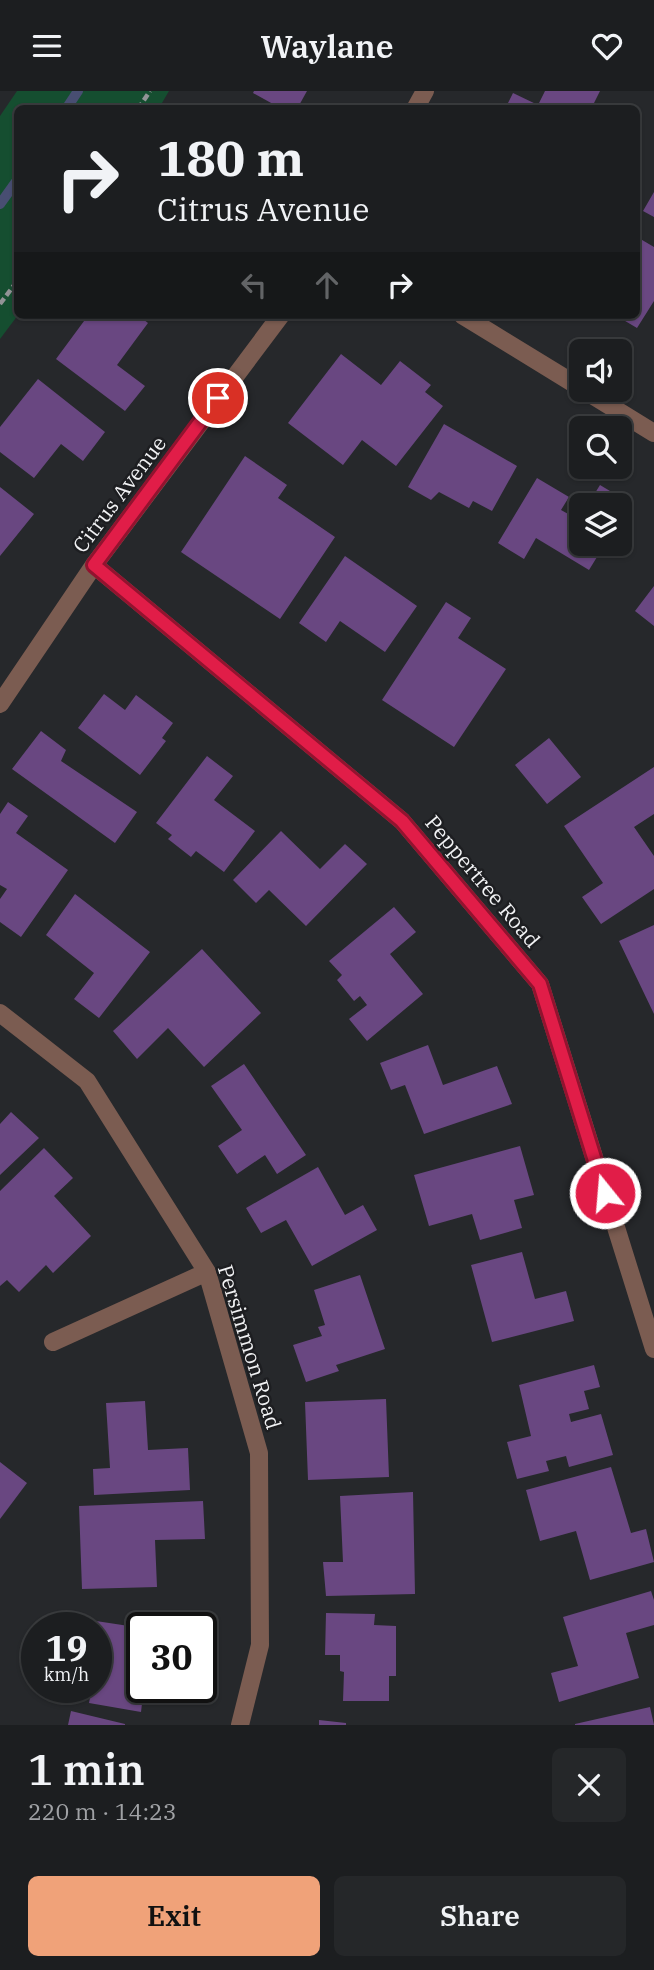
<!DOCTYPE html>
<html lang="en">
<head>
<meta charset="utf-8">
<style>
  body { margin:0; font-family:"IBM Plex Serif",serif; background:#252729; color:#f1f3f6; height:100vh; display:flex; flex-direction:column; font-size:26px; white-space:nowrap }
  * { box-sizing:border-box; margin:0 }
  p { font-size:23px; color:#a0a2a5 }
  .icon { flex:none; width:38px; height:38px; fill:none; stroke:currentColor; stroke-width:2; stroke-linecap:round; stroke-linejoin:round }
  .map { position:relative; height:1634px; overflow:hidden }
  .panel { display:flex; flex-direction:column; background:#1c1e20; flex:1 }
  .panel>* { flex:none }
  .guide { position:absolute; left:14px; top:14px; width:626px; height:214px; border-radius:10px; box-shadow:0 2px 5px #0004,0 0 0 2px #3a3c3e; background:#1c1e20; color:#f1f3f6; overflow:hidden }
  .tools { position:absolute; left:569px; top:248px; display:grid; gap:14px }
  .tools a { display:grid; place-items:center; width:63px; height:63px; border-radius:10px; background:#1c1e20; box-shadow:0 2px 5px #0004,0 0 0 2px #3a3c3e; font-size:35px }
  .speed { position:absolute; left:21px; top:1521px; display:flex; gap:14px; font-size:35px; font-weight:700; text-align:center }
  .speed>* { display:grid; place-content:center; width:91px; height:91px; border-radius:50%; background:#1c1e20; box-shadow:0 2px 5px #0004,0 0 0 2px #3a3c3e; line-height:1 }
  .speed small { font-size:18px; font-weight:400 }
  .speed .limit { border:4px solid #111; border-radius:10px; background:#fff; color:#111 }
  .pin { position:absolute; display:grid; place-items:center; width:60px; height:60px; color:#fff; margin:-30px; border:4px solid #fff; border-radius:50%; box-shadow:0 2px 7px #0007 }
  .me { position:absolute; width:77px; margin:-38px; rotate:343deg; stroke-linejoin:round; filter:drop-shadow(0 0 5px #0008) }
  .turn { display:flex; align-items:center; gap:24px; height:147px; padding:0 28px; font-size:32px }
  .turn .icon { width:91px; height:91px; stroke-width:2.5 }
  .turn b { display:block; font-size:49px; line-height:60px }
  .lanes { display:flex; align-items:center; height:66px; padding:0 28px; background:#0003; justify-content:center; gap:35px; direction:ltr }
  .lanes .off { opacity:.35 }
  .round { display:grid; place-items:center; flex:none; width:74px; height:74px; border-radius:10px; background:#252729 }
  .summary { display:flex; align-items:center; justify-content:space-between; height:119px; padding:0 28px }
  h1 { font-size:42px; font-weight:600; line-height:52px }
  .cta { display:flex; gap:14px; margin-top:auto; padding:14px 28px }
  .cta a { flex:1; height:80px; border-radius:10px; background:#f0a279; color:#111; font-size:28px; font-weight:600; line-height:80px; text-align:center }
  .cta a+a { background:#252729; color:#f1f3f6 }
  header { display:flex; justify-content:space-between; align-items:center; height:91px; padding:0 28px; background:#1c1e20; font-size:32px; font-weight:600 }
  .map>svg:first-child { display:block }
  .green { fill:#154e30 }
  .lines { fill:none; stroke-linecap:round; stroke-linejoin:round }
  .stream { stroke:#484e72; stroke-width:10 }
  .building { fill:#694781 }
  .path { stroke:#929396; stroke-width:4.5; stroke-dasharray:7 3.5; stroke-linecap:butt }
  .street { stroke:#7b5c51; stroke-width:18 }
  .route-casing { stroke:#92132f; stroke-width:18 }
  .route { stroke:#e11d48; stroke-width:12 }
  .labels { text-anchor:middle; dominant-baseline:central; stroke-width:5; stroke-linejoin:round; paint-order:stroke }
  .street-label { font-size:21px; fill:#f1f2f4; stroke:#1d1e21 }
</style>
</head>
<body>
<header><svg class="icon" aria-label="menu" viewBox="0 0 24 24"><path d="M4 6h16M4 12h16M4 18h16"/></svg>Waylane<svg class="icon" aria-label="heart" viewBox="0 0 24 24"><path d="M12 20l-8-8c-3-5 5-10 8-4 3-6 11-1 8 4z"/></svg></header>
<div class="map">
<svg width="654" height="1634" viewBox="0 0 654 1634">
  <rect width="100%" height="100%" fill="#26282b"/>
  <path class="green" d="M 17,0 L 169,0 L 159,17 L 18,18 L 18,224 L 0,248 L 0,25 Z"/>
  <g class="lines">
    <path class="stream" d="M 66,18 L 78,0
      M 0,113 L 18,88"/>
  </g>
  <path class="building" d="M 254,0 L 307,0 L 297,18 L 282,18 L 253,2 Z
    M 545,0 L 600,0 L 591,18 L 505,18 L 513,2 L 538,14 Z
    M 654,101 L 654,126 L 643,120 Z
    M 637,146 L 654,156 L 654,210 L 637,237 L 615,224 L 637,224 Z
    M 85,224 L 138,224 L 148,232 L 117,274 L 145,295 L 125,320 L 56,268 L 87,226 Z
    M 341,263 L 381,294 L 400,270 L 431,294 L 425,301 L 443,315 L 396,375 L 362,349 L 343,374 L 288,332 Z
    M 38,288 L 105,341 L 83,370 L 61,353 L 34,387 L 0,361 L 0,336 Z
    M 444,333 L 517,375 L 492,420 L 473,410 L 469,417 L 439,401 L 431,409 L 408,396 Z
    M 245,365 L 287,394 L 278,407 L 335,446 L 280,528 L 181,461 Z
    M 537,387 L 569,406 L 561,419 L 579,429 L 581,425 L 581,453 L 605,453 L 589,479 L 536,447 L 524,468 L 498,452 Z
    M 600,394 L 630,412 L 620,429 L 620,415 L 587,415 Z
    M 0,396 L 34,423 L 0,465 Z
    M 345,465 L 417,515 L 385,561 L 340,530 L 326,551 L 299,532 Z
    M 654,495 L 654,535 L 635,520 Z
    M 446,511 L 471,527 L 458,547 L 506,578 L 454,656 L 382,609 Z
    M 104,603 L 125,619 L 136,604 L 173,632 L 162,647 L 166,650 L 140,684 L 78,637 Z
    M 41,640 L 66,659 L 61,670 L 137,721 L 115,752 L 12,678 Z
    M 549,647 L 581,686 L 547,713 L 515,674 Z
    M 207,665 L 233,685 L 214,709 L 255,740 L 224,781 L 196,760 L 191,766 L 168,748 L 172,744 L 156,732 Z
    M 654,676 L 654,723 L 634,736 L 654,765 L 654,798 L 601,833 L 582,806 L 603,792 L 564,735 Z
    M 8,711 L 28,725 L 16,742 L 68,779 L 21,846 L 0,831 L 0,808 L 7,798 L 0,794 L 0,723 Z
    M 281,740 L 320,778 L 345,753 L 367,773 L 306,835 L 269,799 L 256,812 L 233,789 Z
    M 75,803 L 150,861 L 99,927 L 74,908 L 94,882 L 46,844 Z
    M 394,816 L 416,841 L 390,863 L 423,903 L 367,950 L 349,928 L 367,914 L 360,905 L 354,910 L 337,889 L 342,884 L 329,870 Z
    M 654,834 L 654,923 L 619,850 Z
    M 202,858 L 261,922 L 204,976 L 168,937 L 137,968 L 113,940 Z
    M 428,954 L 443,994 L 497,975 L 512,1013 L 424,1043 L 405,994 L 391,999 L 380,972 Z
    M 244,973 L 306,1064 L 277,1083 L 265,1064 L 237,1083 L 218,1055 L 242,1039 L 211,995 Z
    M 11,1021 L 39,1047 L 0,1084 L 0,1033 Z
    M 520,1055 L 534,1104 L 514,1109 L 522,1137 L 480,1149 L 472,1123 L 429,1135 L 414,1084 Z
    M 44,1057 L 73,1087 L 54,1105 L 91,1145 L 53,1182 L 46,1174 L 19,1201 L 7,1189 L 0,1195 L 0,1100 Z
    M 318,1076 L 345,1124 L 363,1114 L 377,1139 L 312,1175 L 286,1129 L 261,1142 L 246,1117 Z
    M 522,1161 L 535,1208 L 566,1200 L 574,1230 L 492,1251 L 471,1174 Z
    M 360,1184 L 385,1258 L 336,1274 L 339,1280 L 306,1291 L 293,1254 L 322,1245 L 318,1236 L 325,1234 L 314,1199 Z
    M 594,1274 L 600,1296 L 584,1300 L 589,1318 L 569,1323 L 571,1331 L 601,1323 L 613,1364 L 569,1376 L 566,1365 L 546,1370 L 549,1380 L 517,1388 L 507,1351 L 531,1345 L 519,1294 Z
    M 386,1308 L 389,1386 L 308,1389 L 305,1311 Z
    M 145,1310 L 148,1359 L 188,1357 L 190,1399 L 94,1404 L 93,1378 L 110,1377 L 106,1312 Z
    M 0,1371 L 27,1392 L 0,1428 Z
    M 611,1376 L 631,1442 L 646,1438 L 654,1471 L 590,1489 L 576,1440 L 540,1450 L 526,1399 Z
    M 413,1401 L 415,1503 L 326,1505 L 323,1471 L 343,1471 L 340,1405 Z
    M 203,1410 L 205,1448 L 155,1449 L 157,1496 L 82,1498 L 79,1415 Z
    M 651,1500 L 654,1509 L 654,1534 L 626,1542 L 639,1587 L 559,1611 L 551,1582 L 578,1575 L 563,1526 Z
    M 326,1522 L 375,1523 L 374,1534 L 396,1535 L 396,1585 L 389,1585 L 389,1610 L 343,1610 L 344,1581 L 340,1580 L 340,1564 L 325,1564 Z
    M 96,1530 L 142,1537 L 142,1596 L 144,1596 L 141,1621 L 89,1612 L 92,1596 L 96,1596 Z
    M 146,1530 L 177,1535 L 177,1536 L 145,1536 Z
    M 650,1616 L 654,1634 L 575,1634 L 575,1633 Z
    M 71,1620 L 125,1633 L 125,1634 L 68,1634 Z
    M 319,1629 L 346,1632 L 346,1634 L 319,1634 Z"/>
  <g class="lines">
    <path class="path" d="M 138,18 L 150,0
      M 0,213 L 18,189"/>
    <path class="street" d="M 415,18 L 425,0
      M 462,224 L 581,297
      M 584,299 L 654,342
      M 94,474 L 402,730 L 540,893 L 654,1258
      M 0,613 L 94,474 L 281,224
      M 0,922 L 87,990 L 207,1181 L 259,1362 L 260,1554 L 240,1634
      M 53,1251 L 207,1181"/>
  </g>
  <g class="lines">
    <defs>
      <path id="route" d="M 218,307 L 94,474 L 402,730 L 540,893 L 605,1102"/>
    </defs>
    <use href="#route" class="route-casing"/>
    <use href="#route" class="route"/>
  </g>
  <g class="labels">
    <g class="street-label">
      <text transform="translate(119 403) rotate(-53)">Citrus Avenue</text>
      <text transform="translate(483 790) rotate(50)">Peppertree Road</text>
      <text transform="translate(250 1256) rotate(73)">Persimmon Road</text>
    </g>
  </g>
</svg>
<div class="tools">
<a><svg class="icon" aria-label="sound" viewBox="0 0 24 24"><path d="M4 9h4l5-4v14l-5-4H4zM17 9q2 3 0 6"/></svg></a>
<a><svg class="icon" aria-label="search" viewBox="0 0 24 24"><circle cx="10" cy="10" r="6"/><path d="M15 15l6 6"/></svg></a>
<a><svg class="icon" aria-label="layers" viewBox="0 0 24 24"><path d="M12 4l9 5-9 5-9-5zM3 14l9 5 9-5"/></svg></a>
</div>
<div class="speed"><div>19<small>km/h</small></div><div class="limit">30</div></div>
<div class="pin" style="left:218px;top:307px;background:#d93025"><svg class="icon" aria-label="arrive" viewBox="0 0 24 24"><path d="M6 21V4h12l-3 4 3 4H6"/></svg></div>
<svg class="me" style="left:605px;top:1102px" viewBox="-20 -20 40 40"><circle r="17" fill="#e11d48" stroke="#fff" stroke-width="3"/><path d="M0-11L8 9 0 5-8 9z" fill="#fff"/></svg>
<div class="guide">
<div class="turn"><svg class="icon" aria-label="right" viewBox="0 0 24 24"><path d="M7 20v-9h11M14 6l5 5-5 5"/></svg><div><b>180 m</b>Citrus Avenue</div></div>
<div class="lanes"><svg class="icon off" aria-label="left" viewBox="0 0 24 24"><path d="M17 20v-9H6M10 6l-5 5 5 5"/></svg><svg class="icon off" aria-label="ahead" viewBox="0 0 24 24"><path d="M12 20V5M6 11l6-6 6 6"/></svg><svg class="icon" aria-label="right" viewBox="0 0 24 24"><path d="M7 20v-9h11M14 6l5 5-5 5"/></svg></div>
</div>
</div>
<section class="panel">
<div class="summary"><div><h1>1 min</h1><p>220 m · 14:23</p></div><a class="round"><svg class="icon" aria-label="close" viewBox="0 0 24 24"><path d="M6 6l12 12M18 6L6 18"/></svg></a></div>
<div class="cta"><a>Exit</a><a>Share</a></div>
</section>
</body>
</html>
